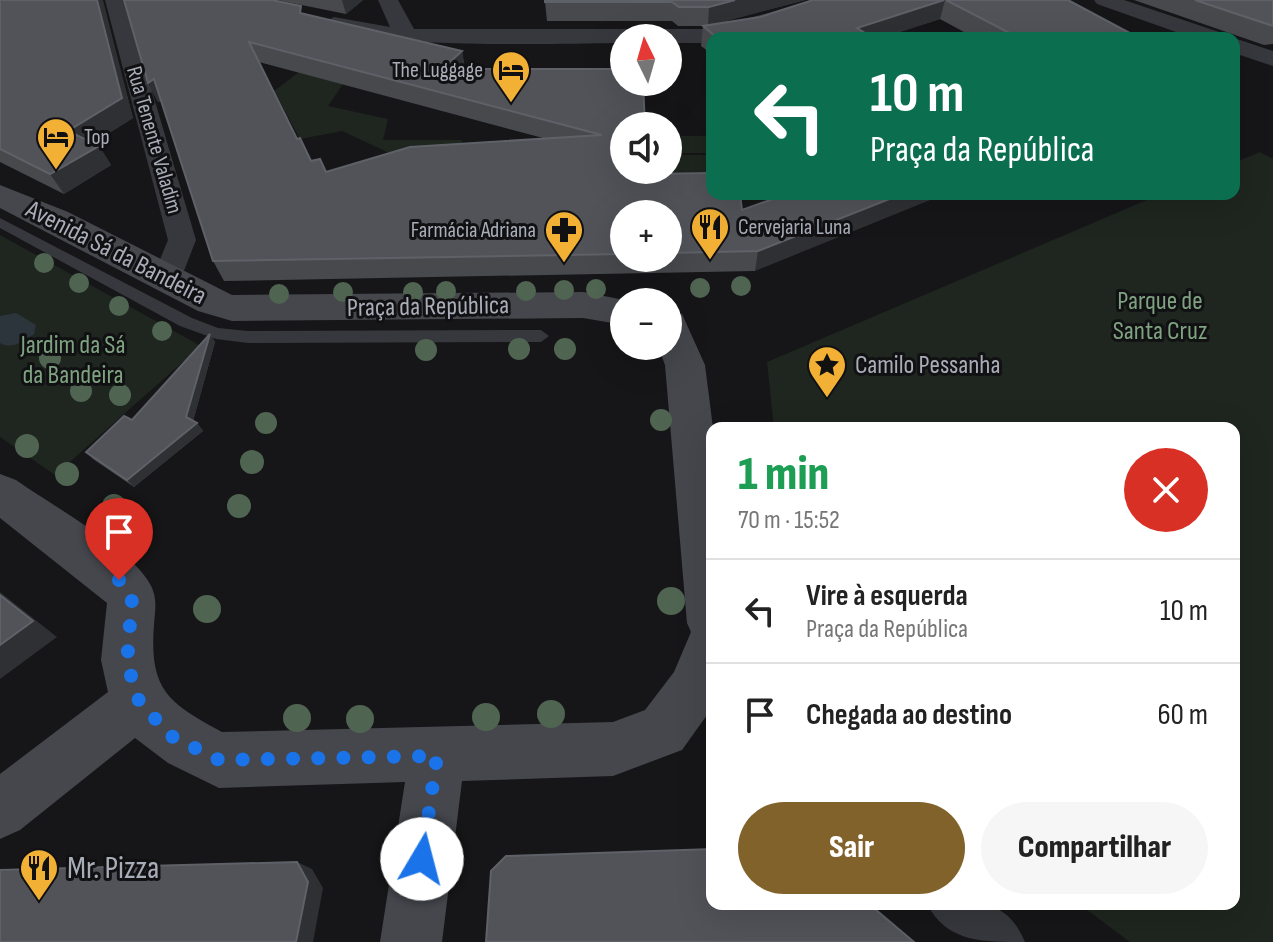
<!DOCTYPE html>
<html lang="pt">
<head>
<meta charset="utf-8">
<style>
  body { margin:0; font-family:"Sofia Sans Condensed",sans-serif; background:#f6f6f6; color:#222; height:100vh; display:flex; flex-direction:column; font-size:30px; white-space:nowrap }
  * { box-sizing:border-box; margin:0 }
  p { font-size:26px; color:#767676 }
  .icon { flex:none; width:44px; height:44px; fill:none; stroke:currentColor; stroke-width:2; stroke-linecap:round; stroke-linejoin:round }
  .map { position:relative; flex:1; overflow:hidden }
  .sheet { position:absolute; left:706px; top:422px; width:534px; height:488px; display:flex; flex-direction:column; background:#fff; border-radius:16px; box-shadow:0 8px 32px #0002 }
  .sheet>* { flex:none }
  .banner { position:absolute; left:706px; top:32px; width:534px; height:168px; border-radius:16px; box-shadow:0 8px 32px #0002; background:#0b6e4f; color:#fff; overflow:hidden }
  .needle { width:52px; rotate:355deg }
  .controls { position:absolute; left:610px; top:24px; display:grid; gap:16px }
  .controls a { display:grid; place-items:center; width:72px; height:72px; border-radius:50%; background:#fff; box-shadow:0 8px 32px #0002; font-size:40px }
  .pin { position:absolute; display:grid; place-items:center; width:68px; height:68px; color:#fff; margin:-82px -34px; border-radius:50% 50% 50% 0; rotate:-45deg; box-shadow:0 0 8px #0007 }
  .pin .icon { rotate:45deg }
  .me { position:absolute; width:88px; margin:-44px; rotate:8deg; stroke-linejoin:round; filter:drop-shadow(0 0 6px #0008) }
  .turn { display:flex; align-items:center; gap:28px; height:168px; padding:0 32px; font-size:36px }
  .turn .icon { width:104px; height:104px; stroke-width:2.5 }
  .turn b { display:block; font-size:56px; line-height:68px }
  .round { display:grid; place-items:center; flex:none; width:84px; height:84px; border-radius:42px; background:#f6f6f6 }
  .headline { display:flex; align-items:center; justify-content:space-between; height:136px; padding:0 32px }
  h1 { font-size:48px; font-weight:800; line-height:60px; color:#1e9e55 }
  .button { display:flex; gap:16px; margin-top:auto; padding:16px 32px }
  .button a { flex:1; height:92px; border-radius:48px; background:#80622a; color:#fff; font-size:32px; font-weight:800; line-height:92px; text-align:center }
  .button a+a { background:#f6f6f6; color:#222 }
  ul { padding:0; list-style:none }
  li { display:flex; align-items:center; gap:24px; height:104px; padding:0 32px; border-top:2px solid #e0e0e0 }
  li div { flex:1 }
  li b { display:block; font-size:30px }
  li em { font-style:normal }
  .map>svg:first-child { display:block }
  .green { fill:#1e261f }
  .water { fill:#2c353c }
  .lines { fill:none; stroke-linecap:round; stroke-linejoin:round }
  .lane { fill:#37383d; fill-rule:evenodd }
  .street { fill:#37383d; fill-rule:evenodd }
  .secondary { fill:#45474d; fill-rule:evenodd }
  .tree { fill:#506452 }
  .wall { fill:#47494d; fill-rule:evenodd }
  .shaded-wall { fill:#2f3033 }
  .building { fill:#525359; stroke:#5f6168; stroke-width:2; fill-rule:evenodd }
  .route { stroke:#1a73e8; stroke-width:14; stroke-dasharray:0 25.2 }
  .labels { text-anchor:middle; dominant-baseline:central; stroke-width:6; stroke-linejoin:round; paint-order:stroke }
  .far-poi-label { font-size:22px; fill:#a8adb8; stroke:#111113; text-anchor:end }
  .far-street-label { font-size:22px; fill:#a8adb8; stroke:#111113 }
  .street-label { font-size:26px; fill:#a8adb8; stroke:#111113 }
  .park-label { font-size:26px; fill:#7fa381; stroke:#111113 }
  .poi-label { font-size:26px; fill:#a8adb8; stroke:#111113; text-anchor:start }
  .near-poi-label { font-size:32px; fill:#a8adb8; stroke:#111113; text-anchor:start }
</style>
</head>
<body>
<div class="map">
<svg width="1273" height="942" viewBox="0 0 1273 942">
  <rect width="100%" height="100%" fill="#161618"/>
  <path class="green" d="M 303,69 L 347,78 L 328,106 L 388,119 L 383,140 L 462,140 L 458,163 L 415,165 L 342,131 L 300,139 L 274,91 Z
    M 668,136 L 712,136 L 712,153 L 668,153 Z
    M 1260,152 L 1273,159 L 1273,942 L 1130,942 L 1079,904 L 1234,904 L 1234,428 L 774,428 L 767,362 L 1161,194 L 1234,194 L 1234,163 Z
    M 668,155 L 712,155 L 712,174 L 649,174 L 649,170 L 668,170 Z
    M 0,235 L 201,346 L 55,475 L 0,437 Z"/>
  <path class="water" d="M 16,313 L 36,325 L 34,334 C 24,341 12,350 0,343 L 0,316 Z"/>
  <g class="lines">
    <path class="lane" d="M 0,218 L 192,318 L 218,328 L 248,331 L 541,330 L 549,336 L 541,342 L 248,343 L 216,339 L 180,326 L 0,228 Z"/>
    <path class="street" d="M 105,0 L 125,0 L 196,240 L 178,286 L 167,289 L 156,286 L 152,279 L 168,240 Z
      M 378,0 L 398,0 L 414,29 L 708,29 L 817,0 L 849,0 L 846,4 L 757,33 L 712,38 L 708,43 L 668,43 L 668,38 L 624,38 L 624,43 C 578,43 346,51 323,23 L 334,17 L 390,27 Z
      M 1094,0 L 1124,0 L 1222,33 L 1225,38 L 1193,38 L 1097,4 Z
      M 1234,38 L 1273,51 L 1273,66 L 1234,53 Z
      M 927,904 C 972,904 1004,893 1025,942 C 980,942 947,942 927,904 Z"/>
    <path class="secondary" d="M 0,185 L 68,212 L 232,295 L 583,292 L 635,302 L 624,302 L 624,325 L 583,318 L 232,321 L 198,311 L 0,208 Z
      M 668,310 L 682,314 L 705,365 L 713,428 L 712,708 L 682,750 L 613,776 L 462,781 L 442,942 L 380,942 L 405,782 L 219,788 L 168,763 L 135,738 L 20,830 L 0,839 L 0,774 L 108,692 L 101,660 L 107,603 L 0,518 L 0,474 L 16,480 C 50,504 132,550 150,584 C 158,598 155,610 154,625 C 149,690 168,703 222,732 L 613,722 L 645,710 L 674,672 L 691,632 L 687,623 L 665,365 L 658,346 L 668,346 Z"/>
  </g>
  <g class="tree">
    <circle cx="44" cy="263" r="10"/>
    <circle cx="79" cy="283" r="10"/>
    <circle cx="741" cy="286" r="10"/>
    <circle cx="700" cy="288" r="10"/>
    <circle cx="596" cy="289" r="10"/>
    <circle cx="564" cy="290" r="10"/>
    <circle cx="446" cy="291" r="10"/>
    <circle cx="526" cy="291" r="10"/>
    <circle cx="343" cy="292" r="10"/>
    <circle cx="413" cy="292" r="10"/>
    <circle cx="279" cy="294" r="10"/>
    <circle cx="119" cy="306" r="10"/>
    <circle cx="162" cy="331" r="10"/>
    <circle cx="519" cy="349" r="11"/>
    <circle cx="565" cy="349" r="11"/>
    <circle cx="426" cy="350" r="11"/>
    <circle cx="50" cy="358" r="11"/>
    <circle cx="81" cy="391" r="11"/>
    <circle cx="120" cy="395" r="11"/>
    <circle cx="661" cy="420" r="11"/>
    <circle cx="266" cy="423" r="11"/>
    <circle cx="27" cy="446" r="12"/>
    <circle cx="252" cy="462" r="12"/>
    <circle cx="67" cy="474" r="12"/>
    <circle cx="114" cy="506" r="12"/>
    <circle cx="239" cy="506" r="12"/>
    <circle cx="671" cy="601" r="14"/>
    <circle cx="207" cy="609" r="14"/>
    <circle cx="551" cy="714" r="14"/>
    <circle cx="486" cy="717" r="14"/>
    <circle cx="297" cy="718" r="14"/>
    <circle cx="360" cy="719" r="14"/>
  </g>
  <path class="wall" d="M 0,0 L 102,1 L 133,118 L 93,143 L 99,146 L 111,165 L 64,194 L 0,162 Z
    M 277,0 L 363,0 L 346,14 Z
    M 805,0 L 714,24 L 760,17 L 813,0 L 1068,0 L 1139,38 L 975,38 L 940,19 L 881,38 L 712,38 L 712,54 L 701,46 L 703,26 L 704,26 L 678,26 L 672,21 L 547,21 L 545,2 Z
    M 1134,0 L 1273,0 L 1273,44 L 1264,45 Z
    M 304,14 L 462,51 L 465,69 L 624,69 L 647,174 L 742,210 L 787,194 L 755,271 L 224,281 L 213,261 L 161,101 L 158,102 L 148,83 ZM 259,62 L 543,138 L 326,172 L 311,161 L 297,139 ZM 624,214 L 668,214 L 668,258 L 624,258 Z
    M 210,334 L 215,342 L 193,421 L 197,423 L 203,431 L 134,487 L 93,459 L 86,452 L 132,420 Z"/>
  <path class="shaded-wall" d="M 97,0 L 103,0 L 133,118 L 81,151 L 68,131 Z
    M 342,0 L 363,0 L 346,14 Z
    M 735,0 L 805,0 L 708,26 L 709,7 Z
    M 945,0 L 940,19 L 881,38 L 855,38 L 857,28 Z
    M 462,51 L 465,71 L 442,69 Z
    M 154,79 L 164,99 L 158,102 L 148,83 Z
    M 99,146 L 111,165 L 64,194 L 50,174 Z
    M 902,194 L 945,194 L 755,271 L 758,251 Z
    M 210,334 L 215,342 L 192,425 L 186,417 Z
    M 197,423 L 203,431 L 134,487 L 127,480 Z
    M 0,592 L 57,637 L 0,679 Z
    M 297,862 L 312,869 L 323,888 L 313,942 L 296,942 Z"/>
  <path class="building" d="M 0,0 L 97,0 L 122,98 L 68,131 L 99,146 L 50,174 L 0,149 Z
    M 124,0 L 272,0 L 301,6 L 300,13 L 462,51 L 442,69 L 624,69 L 624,82 L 643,82 L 645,126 L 624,126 L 624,170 L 647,170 L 647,174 L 712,173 L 712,194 L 740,194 L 742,210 L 787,194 L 902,194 L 758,251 L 668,253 L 668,214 L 624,214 L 624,254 L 213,261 L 154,79 L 148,83 ZM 249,42 L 602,135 L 410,147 L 326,172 L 320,159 L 311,161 L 300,138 L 297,139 Z
    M 545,0 L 735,0 L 709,7 L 679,7 L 672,2 L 545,2 Z
    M 813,0 L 944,0 L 857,28 L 873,38 L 717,38 L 703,26 L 760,17 Z
    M 946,0 L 1068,0 L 1139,38 L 1019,38 Z
    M 1195,0 L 1273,0 L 1273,26 Z
    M 210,334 L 186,417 L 197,423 L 127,480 L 86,452 L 124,416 L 132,420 Z
    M 0,595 L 33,621 L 0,645 Z
    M 712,849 L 712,904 L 869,904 L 914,942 L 486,942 L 491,871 L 506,856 Z
    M 297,862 L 308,882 L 296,942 L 0,942 L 0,870 Z"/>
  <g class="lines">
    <path class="route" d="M 119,580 L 132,598 L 127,663 L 139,701 L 171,736 L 219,760 L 437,756 L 422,859"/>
  </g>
  <defs>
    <symbol id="hotel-pin" viewBox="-11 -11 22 30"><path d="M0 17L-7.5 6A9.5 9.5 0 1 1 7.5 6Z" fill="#f2b134" stroke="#111113"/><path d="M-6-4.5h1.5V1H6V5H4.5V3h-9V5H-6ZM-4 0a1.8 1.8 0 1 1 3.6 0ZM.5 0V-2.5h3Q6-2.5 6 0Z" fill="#111"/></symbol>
    <symbol id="restaurant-pin" viewBox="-11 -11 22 30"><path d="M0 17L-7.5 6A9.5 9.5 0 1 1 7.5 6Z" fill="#f2b134" stroke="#111113"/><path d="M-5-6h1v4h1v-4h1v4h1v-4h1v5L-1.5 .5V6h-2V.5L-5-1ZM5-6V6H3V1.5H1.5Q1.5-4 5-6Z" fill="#111"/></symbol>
    <symbol id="pharmacy-pin" viewBox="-11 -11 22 30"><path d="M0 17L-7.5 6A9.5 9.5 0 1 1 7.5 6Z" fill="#f2b134" stroke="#111113"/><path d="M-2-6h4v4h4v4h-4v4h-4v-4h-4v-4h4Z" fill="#111"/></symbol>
    <symbol id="sight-pin" viewBox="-11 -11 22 30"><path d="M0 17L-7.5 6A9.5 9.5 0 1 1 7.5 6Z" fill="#f2b134" stroke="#111113"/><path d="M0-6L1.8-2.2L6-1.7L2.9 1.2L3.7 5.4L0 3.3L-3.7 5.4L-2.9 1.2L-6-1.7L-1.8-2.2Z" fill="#111"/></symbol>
  </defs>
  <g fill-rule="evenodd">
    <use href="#hotel-pin" x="489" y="48" width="44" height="60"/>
    <use href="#hotel-pin" x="34" y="115" width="44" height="60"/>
    <use href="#restaurant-pin" x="688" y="205" width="44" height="60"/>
    <use href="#pharmacy-pin" x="542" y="208" width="44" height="60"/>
    <use href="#sight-pin" x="805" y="343" width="44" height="60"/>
    <use href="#restaurant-pin" x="17" y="846" width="44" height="60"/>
  </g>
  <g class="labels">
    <g class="far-poi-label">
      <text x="483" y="70">The Luggage</text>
      <text x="84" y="137" text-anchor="start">Top</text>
      <text x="738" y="227" text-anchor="start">Cervejaria Luna</text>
      <text x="536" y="230">Farmácia Adriana</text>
    </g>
    <g class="far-street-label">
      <text transform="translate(154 140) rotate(74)">Rua Tenente Valadim</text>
    </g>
    <g class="street-label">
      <text transform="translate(116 253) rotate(27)">Avenida Sá da Bandeira</text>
      <text transform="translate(428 307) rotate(-1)">Praça da República</text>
    </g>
    <g class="park-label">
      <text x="1160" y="301">Parque de<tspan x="1160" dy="30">Santa Cruz</tspan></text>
      <text x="73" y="345">Jardim da Sá<tspan x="73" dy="30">da Bandeira</tspan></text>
    </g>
    <g class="poi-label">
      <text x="855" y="365">Camilo Pessanha</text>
    </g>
    <g class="near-poi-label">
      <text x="67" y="868">Mr. Pizza</text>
    </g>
  </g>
</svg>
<div class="controls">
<a><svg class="needle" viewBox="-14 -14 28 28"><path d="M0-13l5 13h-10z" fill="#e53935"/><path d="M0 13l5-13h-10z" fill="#767676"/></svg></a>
<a><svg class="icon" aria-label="sound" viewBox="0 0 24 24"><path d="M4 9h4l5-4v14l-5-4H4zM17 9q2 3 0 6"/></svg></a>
<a>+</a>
<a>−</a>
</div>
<div class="pin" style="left:119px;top:580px;background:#d93025"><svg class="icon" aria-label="arrive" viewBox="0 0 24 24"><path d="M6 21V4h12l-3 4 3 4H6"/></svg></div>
<svg class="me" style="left:422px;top:859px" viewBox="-20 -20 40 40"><circle r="19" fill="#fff"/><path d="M0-13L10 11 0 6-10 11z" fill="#1a73e8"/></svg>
<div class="banner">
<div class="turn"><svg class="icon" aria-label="left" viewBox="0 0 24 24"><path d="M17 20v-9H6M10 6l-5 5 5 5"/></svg><div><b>10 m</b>Praça da República</div></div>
</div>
<section class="sheet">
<div class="headline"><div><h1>1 min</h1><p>70 m · 15:52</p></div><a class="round" style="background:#d93025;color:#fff"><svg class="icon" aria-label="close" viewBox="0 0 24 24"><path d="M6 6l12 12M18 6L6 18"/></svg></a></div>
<ul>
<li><svg class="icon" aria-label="left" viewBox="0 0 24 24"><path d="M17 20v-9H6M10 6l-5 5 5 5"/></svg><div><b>Vire à esquerda</b><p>Praça da República</p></div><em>10 m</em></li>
<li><svg class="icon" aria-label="arrive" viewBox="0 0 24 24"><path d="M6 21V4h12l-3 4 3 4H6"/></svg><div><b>Chegada ao destino</b></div><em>60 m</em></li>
</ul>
<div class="button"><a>Sair</a><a>Compartilhar</a></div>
</section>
</div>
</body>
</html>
